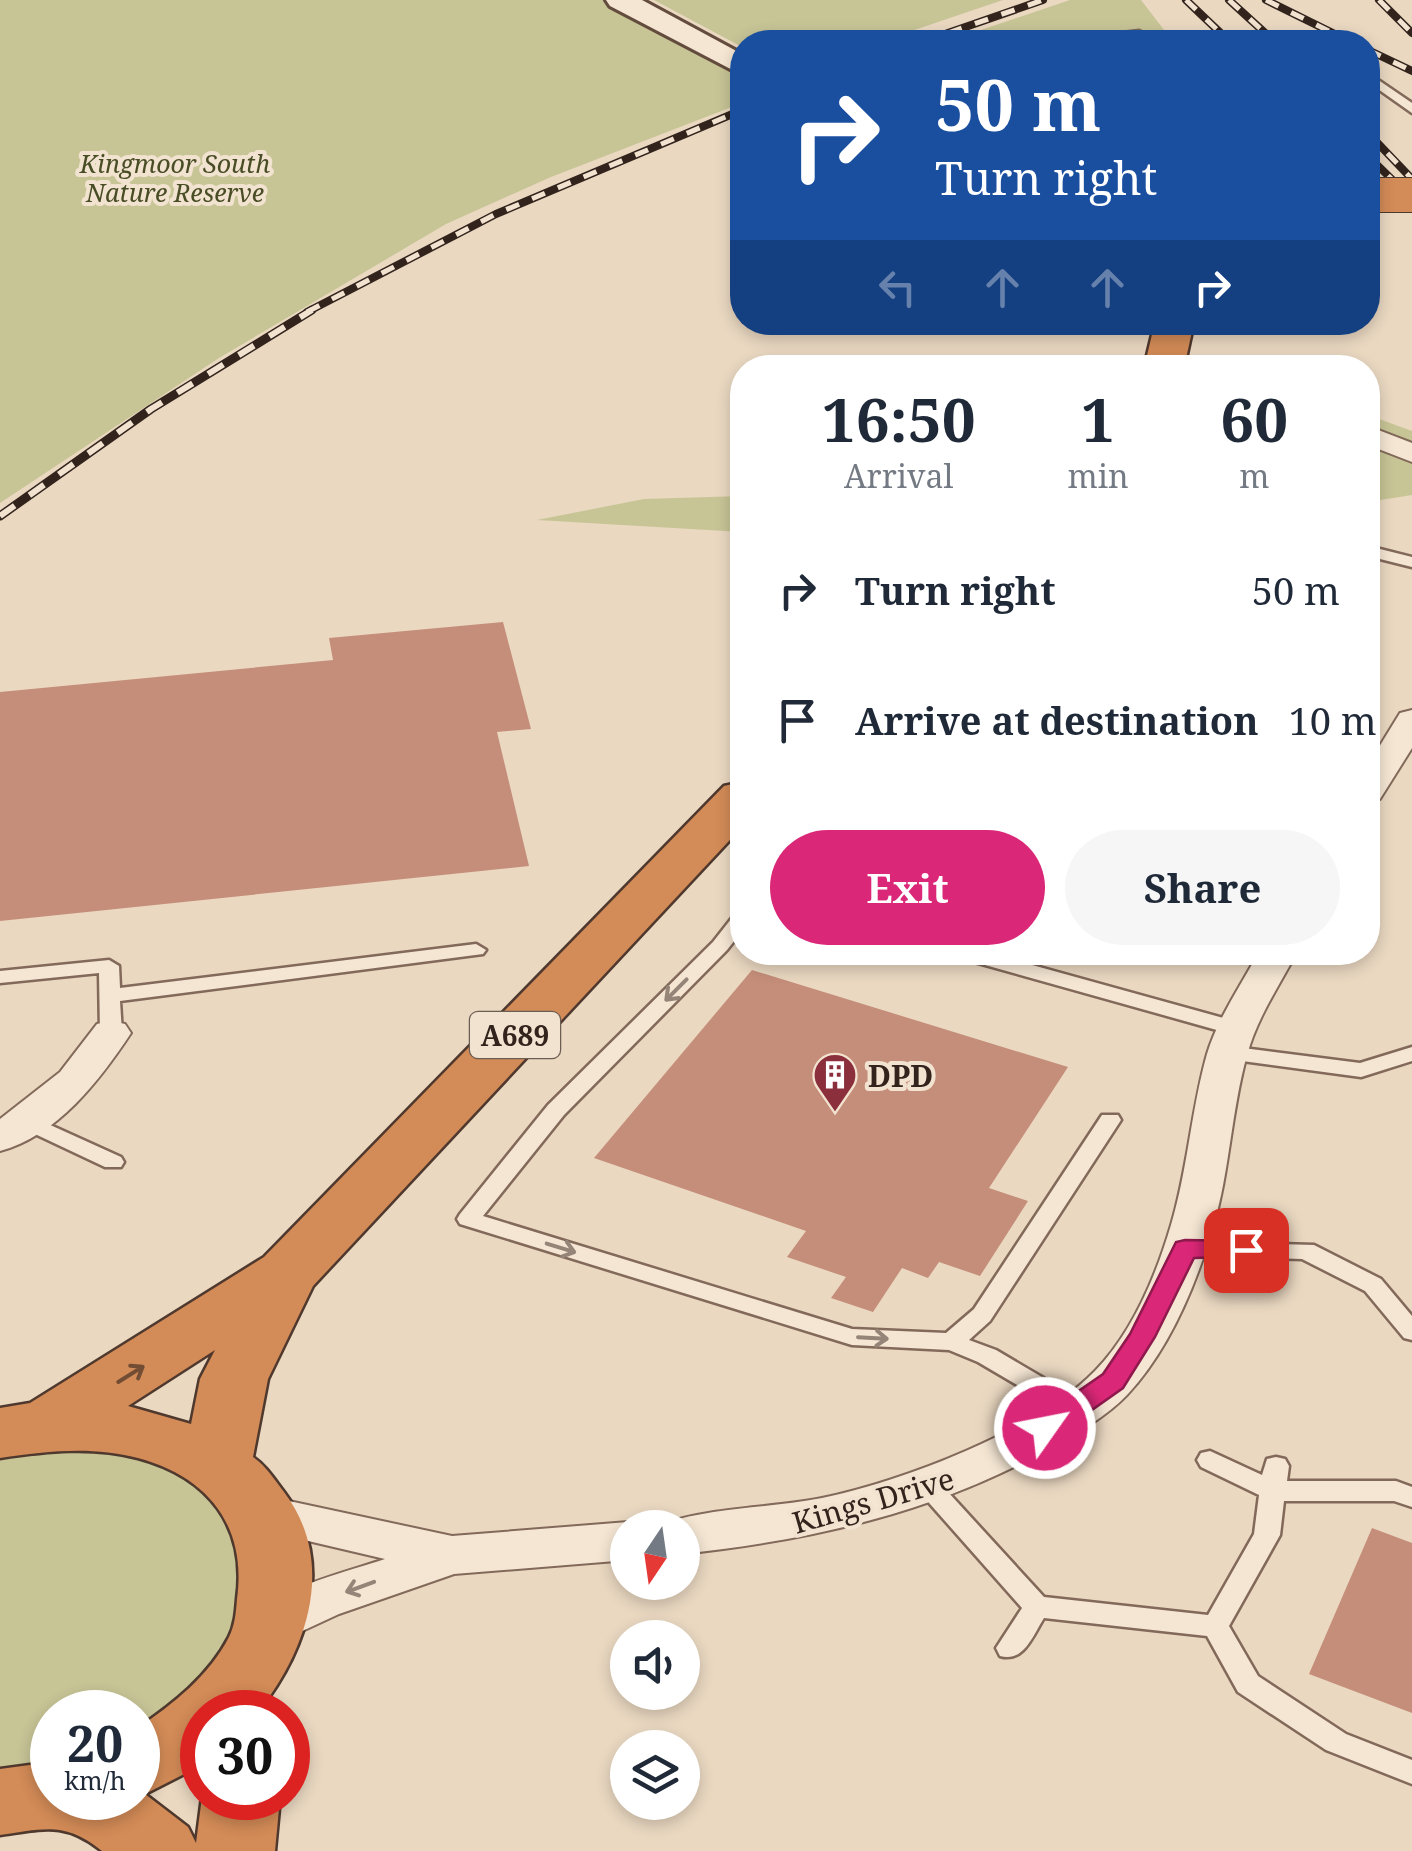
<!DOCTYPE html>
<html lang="en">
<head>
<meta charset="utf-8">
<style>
  body { margin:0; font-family:"Noto Serif",serif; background:#f6f6f7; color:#1f2937; height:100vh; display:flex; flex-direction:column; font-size:38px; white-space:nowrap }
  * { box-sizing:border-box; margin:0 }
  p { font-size:32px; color:#747a83 }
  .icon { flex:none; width:55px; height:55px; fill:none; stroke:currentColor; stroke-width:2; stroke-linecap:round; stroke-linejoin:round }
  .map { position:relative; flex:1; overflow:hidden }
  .sheet { position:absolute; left:730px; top:355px; width:650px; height:610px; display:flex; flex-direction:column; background:#fff; border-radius:40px; box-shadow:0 5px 15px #0003 }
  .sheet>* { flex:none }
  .banner { position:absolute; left:730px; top:30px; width:650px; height:305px; border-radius:40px; box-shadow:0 5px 15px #0003; background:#1a4fa0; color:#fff; overflow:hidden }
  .needle { width:65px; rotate:193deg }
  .fabs { position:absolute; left:610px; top:1510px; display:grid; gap:20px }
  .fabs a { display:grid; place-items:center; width:90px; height:90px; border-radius:50%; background:#fff; box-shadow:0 5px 15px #0003; font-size:50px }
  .speed { position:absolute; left:30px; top:1690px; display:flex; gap:20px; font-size:50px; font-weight:700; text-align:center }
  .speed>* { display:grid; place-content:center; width:130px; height:130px; border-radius:50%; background:#fff; box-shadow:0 5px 15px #0003; line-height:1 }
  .speed small { font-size:25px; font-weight:400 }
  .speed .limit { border:15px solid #d22; background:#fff; color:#111 }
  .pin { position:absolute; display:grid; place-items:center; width:85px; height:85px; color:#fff; margin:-42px; border-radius:20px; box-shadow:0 5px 15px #0006 }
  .me { position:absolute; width:110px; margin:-55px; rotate:57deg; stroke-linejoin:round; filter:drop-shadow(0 0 8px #0008) }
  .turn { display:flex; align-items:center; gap:35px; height:210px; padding:0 40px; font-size:45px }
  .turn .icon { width:130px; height:130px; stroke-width:2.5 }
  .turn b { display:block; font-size:70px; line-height:85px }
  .lanes { display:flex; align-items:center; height:95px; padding:0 40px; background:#0003; justify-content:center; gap:50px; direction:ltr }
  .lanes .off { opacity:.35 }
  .eta { display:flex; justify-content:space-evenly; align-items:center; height:170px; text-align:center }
  .eta b { font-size:60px; font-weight:700; line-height:70px }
  .cta { display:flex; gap:20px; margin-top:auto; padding:20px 40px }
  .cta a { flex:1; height:115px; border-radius:60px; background:#db2777; color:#fff; font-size:40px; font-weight:700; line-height:115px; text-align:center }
  .cta a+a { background:#f6f6f7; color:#1f2937 }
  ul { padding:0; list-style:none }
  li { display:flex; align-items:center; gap:30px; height:130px; padding:0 40px }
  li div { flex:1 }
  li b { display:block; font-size:38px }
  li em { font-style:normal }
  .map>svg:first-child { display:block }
  .green { fill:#c7c596 }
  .building { fill:#c58e7a }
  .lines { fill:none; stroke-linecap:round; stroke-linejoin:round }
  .lane-casing { stroke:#82695a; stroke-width:5 }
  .street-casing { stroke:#82695a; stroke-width:4 }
  .secondary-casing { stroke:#634b3d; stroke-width:6 }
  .highway-casing { stroke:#4f392e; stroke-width:5 }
  .lane { fill:#f5e6d3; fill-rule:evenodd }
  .street { fill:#f5e6d3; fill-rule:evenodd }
  .secondary { fill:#f5e6d3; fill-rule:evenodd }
  .highway { fill:#d38b57; fill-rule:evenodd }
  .rail-far1-casing { stroke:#32241d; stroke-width:8 }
  .rail-casing { stroke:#32241d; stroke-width:9 }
  .rail-far1 { stroke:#f2e3d0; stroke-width:5; stroke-dasharray:14; stroke-linecap:butt }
  .rail { stroke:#f2e3d0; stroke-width:6; stroke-dasharray:18; stroke-linecap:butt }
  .highway-bridge-casing { stroke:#4f392e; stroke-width:36; stroke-linecap:butt }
  .highway-bridge { stroke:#d38b57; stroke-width:34 }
  .oneway { stroke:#948578 }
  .oneway2 { stroke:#724d34 }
  .route { fill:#db2777; stroke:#8e194d; stroke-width:2.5 }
  .labels { text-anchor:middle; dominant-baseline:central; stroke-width:8; stroke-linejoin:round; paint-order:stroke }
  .far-park-label { font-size:25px; font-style:italic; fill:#494d25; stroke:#f2e3d0 }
  .shield { fill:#f2e3d0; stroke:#6c5d53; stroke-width:2.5 }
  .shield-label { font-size:28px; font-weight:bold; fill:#32241d }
  .poi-label { font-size:30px; font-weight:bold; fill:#32241d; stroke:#f2e3d0; text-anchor:start }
  .street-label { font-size:30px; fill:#32241d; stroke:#f2e3d0 }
</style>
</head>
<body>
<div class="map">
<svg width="1412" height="1851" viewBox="0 0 1412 1851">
  <rect width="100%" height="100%" fill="#ead8c1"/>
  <path class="green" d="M 0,0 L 608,0 L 696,54 L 742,78 L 742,103 L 551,177 L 446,224 L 219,358 L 0,503 Z
    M 654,0 L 1003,0 L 879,42 L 742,42 L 742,47 Z
    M 1070,0 L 1141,0 L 1171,39 L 1149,42 L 945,42 Z
    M 1368,415 L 1412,431 L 1412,495 L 1368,502 Z
    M 742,496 L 742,532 L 537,520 L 644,499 Z
    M 91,1449 C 170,1460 250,1496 240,1590 C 237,1614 233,1635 219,1655 C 199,1686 169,1706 140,1729 L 138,1730 L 138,1712 L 52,1712 L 52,1762 L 0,1768 L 0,1459 L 21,1454 Z"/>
  <path class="building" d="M 503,622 L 531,729 L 497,732 L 529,866 L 0,921 L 0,692 L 333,660 L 329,638 Z
    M 752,970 L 1068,1067 L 989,1188 L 1028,1201 L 980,1276 L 939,1262 L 928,1278 L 902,1268 L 873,1312 L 831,1298 L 846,1277 L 787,1257 L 806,1231 L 594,1158 Z
    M 1372,1528 L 1412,1543 L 1412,1713 L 1309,1674 Z"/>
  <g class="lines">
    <defs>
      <path id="lane" d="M 1139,31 L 1145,34 L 1143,36 L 1096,42 L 1066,42 L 1072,39 Z
        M 1368,73 L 1412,103 L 1412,113 L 1368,82 Z
        M 1368,546 L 1412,557 L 1412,567 L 1368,556 Z
        M 742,912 L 742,931 L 727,950 L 564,1115 L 483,1216 L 852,1329 L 946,1333 L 974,1309 L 1102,1115 L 1118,1115 L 1121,1120 L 990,1321 L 969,1340 L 996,1350 L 1086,1403 L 1089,1409 L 1086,1415 L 1077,1418 L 1068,1415 L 978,1362 L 949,1350 L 852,1345 L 460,1224 L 457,1219 L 460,1214 L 548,1105 L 713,942 L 735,914 Z
        M 476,944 L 486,950 L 483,954 L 120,1001 L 122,1033 L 111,1040 L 100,1033 L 99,973 L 0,983 L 0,971 L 109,960 L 119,966 L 120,988 Z
        M 950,952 L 985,952 L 1245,1024 L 1249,1029 L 1245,1034 L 1231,1034 L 953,956 Z
        M 1228,1046 L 1360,1063 L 1412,1047 L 1412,1061 L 1361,1077 L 1220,1058 L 1217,1053 L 1220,1048 Z
        M 26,1114 L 121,1157 L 124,1162 L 121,1167 L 105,1167 L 18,1126 L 15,1121 L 18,1116 Z
        M 1185,1241 L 1314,1245 L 1381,1279 L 1412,1316 L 1412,1340 L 1404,1338 L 1365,1291 L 1302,1259 L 1177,1255 L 1173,1249 L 1177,1243 Z
        M 1210,1451 L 1262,1475 L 1267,1459 L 1276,1457 L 1285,1459 L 1289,1466 L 1287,1481 L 1396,1481 L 1412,1487 L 1412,1507 L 1394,1501 L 1284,1501 L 1280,1535 L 1229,1626 L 1258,1676 L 1346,1734 L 1412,1760 L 1412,1784 L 1326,1750 L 1238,1692 L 1207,1636 L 1044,1618 C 1033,1635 1024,1663 1000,1656 L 996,1648 L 1022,1608 L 915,1487 L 919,1480 L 928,1477 L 937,1480 L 1044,1597 L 1208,1615 L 1254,1534 L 1259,1495 L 1201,1467 L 1197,1460 L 1201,1453 Z"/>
      <path id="street" d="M 1167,355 L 1207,362 L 1210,368 L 1156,368 L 1153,363 L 1157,357 Z
        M 1368,426 L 1412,443 L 1412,462 L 1368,445 Z
        M 1412,710 L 1412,748 L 1380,799 L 1368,802 L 1368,765 L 1400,713 Z
        M 1259,952 L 1297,952 C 1279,986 1257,1018 1247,1055 C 1231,1111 1230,1171 1213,1227 C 1196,1285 1169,1350 1127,1395 C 1106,1417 1078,1432 1052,1447 C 937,1512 813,1540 682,1554 L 682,1528 L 662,1528 L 665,1523 C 714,1507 771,1508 822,1498 C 901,1482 1038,1430 1095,1371 C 1132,1333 1156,1276 1171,1225 C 1188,1169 1191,1110 1207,1054 C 1218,1018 1241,985 1259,952 Z
        M 111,1021 L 125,1024 L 131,1033 C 100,1080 57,1136 0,1151 L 0,1119 L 60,1072 L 97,1024 Z
        M 261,1495 L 452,1536 L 628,1522 L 644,1528 L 628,1528 L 628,1560 L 454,1574 L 339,1614 L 270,1646 L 252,1640 L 245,1626 C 264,1591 347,1572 385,1559 L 244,1526 L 237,1513 L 244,1500 Z"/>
      <path id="secondary" d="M 606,0 L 642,0 L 742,54 L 742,75 L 610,6 Z"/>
      <path id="highway" d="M 1155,322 L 1194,322 L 1184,368 L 1144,368 Z
        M 742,782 L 742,827 L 313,1286 L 268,1379 L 253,1457 C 266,1466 274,1479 284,1492 C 337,1562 308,1649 258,1712 L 202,1712 L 202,1765 L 145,1794 L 188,1827 L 196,1843 L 202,1797 L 280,1798 L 275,1851 L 102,1851 C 65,1821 44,1829 0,1835 L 0,1769 L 52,1762 L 52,1798 L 138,1798 L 138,1728 C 173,1704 209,1676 229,1637 C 235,1625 236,1612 237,1599 C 247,1527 209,1477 138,1458 C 92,1446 47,1451 0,1458 L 0,1408 L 30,1403 L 264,1257 L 724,786 ZM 215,1350 L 200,1379 L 191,1424 L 128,1406 Z"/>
    </defs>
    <use href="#lane" class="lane-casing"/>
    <use href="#street" class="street-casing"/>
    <use href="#secondary" class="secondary-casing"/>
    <use href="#highway" class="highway-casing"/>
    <use href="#lane" class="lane"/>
    <use href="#street" class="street"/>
    <use href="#secondary" class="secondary"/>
    <use href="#highway" class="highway"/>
    <defs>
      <path id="rail-far1" d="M 1186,0 L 1230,42
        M 1229,0 L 1275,42
        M 1266,0 L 1351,42
        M 1379,0 L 1412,33
        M 922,42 L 1043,0
        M 1368,50 L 1412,71
        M 1368,133 L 1412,179
        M 1368,156 L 1412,199
        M 307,312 L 496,214 L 742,110"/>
      <path id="rail" d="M 0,516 L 151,409 L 312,310"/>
    </defs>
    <use href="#rail-far1" class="rail-far1-casing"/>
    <use href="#rail" class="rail-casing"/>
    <use href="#rail-far1" class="rail-far1"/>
    <use href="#rail" class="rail"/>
    <defs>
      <path id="highway-bridge" d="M 1368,195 L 1412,195"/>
    </defs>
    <use href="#highway-bridge" class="highway-bridge-casing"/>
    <use href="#highway-bridge" class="highway-bridge"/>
  </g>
  <defs><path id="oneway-shaft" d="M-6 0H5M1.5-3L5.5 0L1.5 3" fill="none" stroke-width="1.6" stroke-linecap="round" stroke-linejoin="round" transform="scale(2.5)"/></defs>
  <g class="oneway">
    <use href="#oneway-shaft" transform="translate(676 990) rotate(135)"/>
    <use href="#oneway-shaft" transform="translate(561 1248) rotate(17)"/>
    <use href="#oneway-shaft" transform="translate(873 1338) rotate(3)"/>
    <use href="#oneway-shaft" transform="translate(360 1587) rotate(160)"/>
  </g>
  <use class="oneway2" href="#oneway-shaft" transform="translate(131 1374) rotate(-32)"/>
  <path class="route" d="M 1185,1240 L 1246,1241 L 1255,1244 L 1259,1250 L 1255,1256 L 1194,1258 L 1155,1337 L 1123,1388 L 1055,1436 L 1045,1439 L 1035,1436 L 1031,1428 L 1035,1421 L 1103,1374 L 1130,1334 L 1176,1242 Z"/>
  <defs>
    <symbol id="building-pin" viewBox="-11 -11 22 30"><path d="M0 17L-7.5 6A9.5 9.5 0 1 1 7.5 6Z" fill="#8c2f3d" stroke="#f2e3d0"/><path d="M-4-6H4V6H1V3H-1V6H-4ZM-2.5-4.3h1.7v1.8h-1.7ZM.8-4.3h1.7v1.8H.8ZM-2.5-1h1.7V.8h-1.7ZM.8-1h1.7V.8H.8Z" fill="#fff"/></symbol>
  </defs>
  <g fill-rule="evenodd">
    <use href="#building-pin" x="810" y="1050" width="50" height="68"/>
  </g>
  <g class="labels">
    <g class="far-park-label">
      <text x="175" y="163">Kingmoor South<tspan x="175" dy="29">Nature Reserve</tspan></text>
    </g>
    <rect class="shield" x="470" y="1012" width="90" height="46" rx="8"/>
    <g class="shield-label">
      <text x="515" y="1035">A689</text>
    </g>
    <g class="poi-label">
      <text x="868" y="1075">DPD</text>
    </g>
    <g class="street-label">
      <text transform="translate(873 1500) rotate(-16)">Kings Drive</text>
    </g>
  </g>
</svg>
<div class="fabs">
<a><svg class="needle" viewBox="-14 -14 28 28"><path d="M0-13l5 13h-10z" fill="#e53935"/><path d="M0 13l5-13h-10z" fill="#747a83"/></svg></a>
<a><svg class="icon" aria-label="sound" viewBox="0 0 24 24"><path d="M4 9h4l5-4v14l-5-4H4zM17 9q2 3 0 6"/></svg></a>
<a><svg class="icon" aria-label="layers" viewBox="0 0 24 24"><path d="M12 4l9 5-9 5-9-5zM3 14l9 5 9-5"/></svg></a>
</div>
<div class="speed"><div>20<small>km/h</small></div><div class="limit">30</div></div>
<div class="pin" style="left:1246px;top:1250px;background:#d93025"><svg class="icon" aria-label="arrive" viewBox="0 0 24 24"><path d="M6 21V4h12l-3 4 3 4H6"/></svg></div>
<svg class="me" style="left:1045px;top:1428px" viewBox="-20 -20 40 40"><circle r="17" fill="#db2777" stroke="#fff" stroke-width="3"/><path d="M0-11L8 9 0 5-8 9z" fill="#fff"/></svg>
<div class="banner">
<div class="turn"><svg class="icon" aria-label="right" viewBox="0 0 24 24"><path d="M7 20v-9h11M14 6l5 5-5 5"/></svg><div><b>50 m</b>Turn right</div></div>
<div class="lanes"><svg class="icon off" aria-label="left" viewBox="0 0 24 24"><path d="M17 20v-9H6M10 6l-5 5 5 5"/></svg><svg class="icon off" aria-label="ahead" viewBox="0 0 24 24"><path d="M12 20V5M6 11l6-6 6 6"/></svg><svg class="icon off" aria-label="ahead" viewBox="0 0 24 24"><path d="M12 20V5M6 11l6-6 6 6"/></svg><svg class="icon" aria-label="right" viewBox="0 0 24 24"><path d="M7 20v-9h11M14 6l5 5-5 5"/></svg></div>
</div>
<section class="sheet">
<div class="eta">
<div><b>16:50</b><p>Arrival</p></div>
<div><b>1</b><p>min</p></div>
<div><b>60</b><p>m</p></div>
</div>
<ul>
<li><svg class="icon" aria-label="right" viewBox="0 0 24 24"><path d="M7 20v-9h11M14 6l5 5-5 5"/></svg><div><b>Turn right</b></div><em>50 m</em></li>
<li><svg class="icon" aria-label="arrive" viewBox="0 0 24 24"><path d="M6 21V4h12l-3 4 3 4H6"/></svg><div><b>Arrive at destination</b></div><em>10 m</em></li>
</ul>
<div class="cta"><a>Exit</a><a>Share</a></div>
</section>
</div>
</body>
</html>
